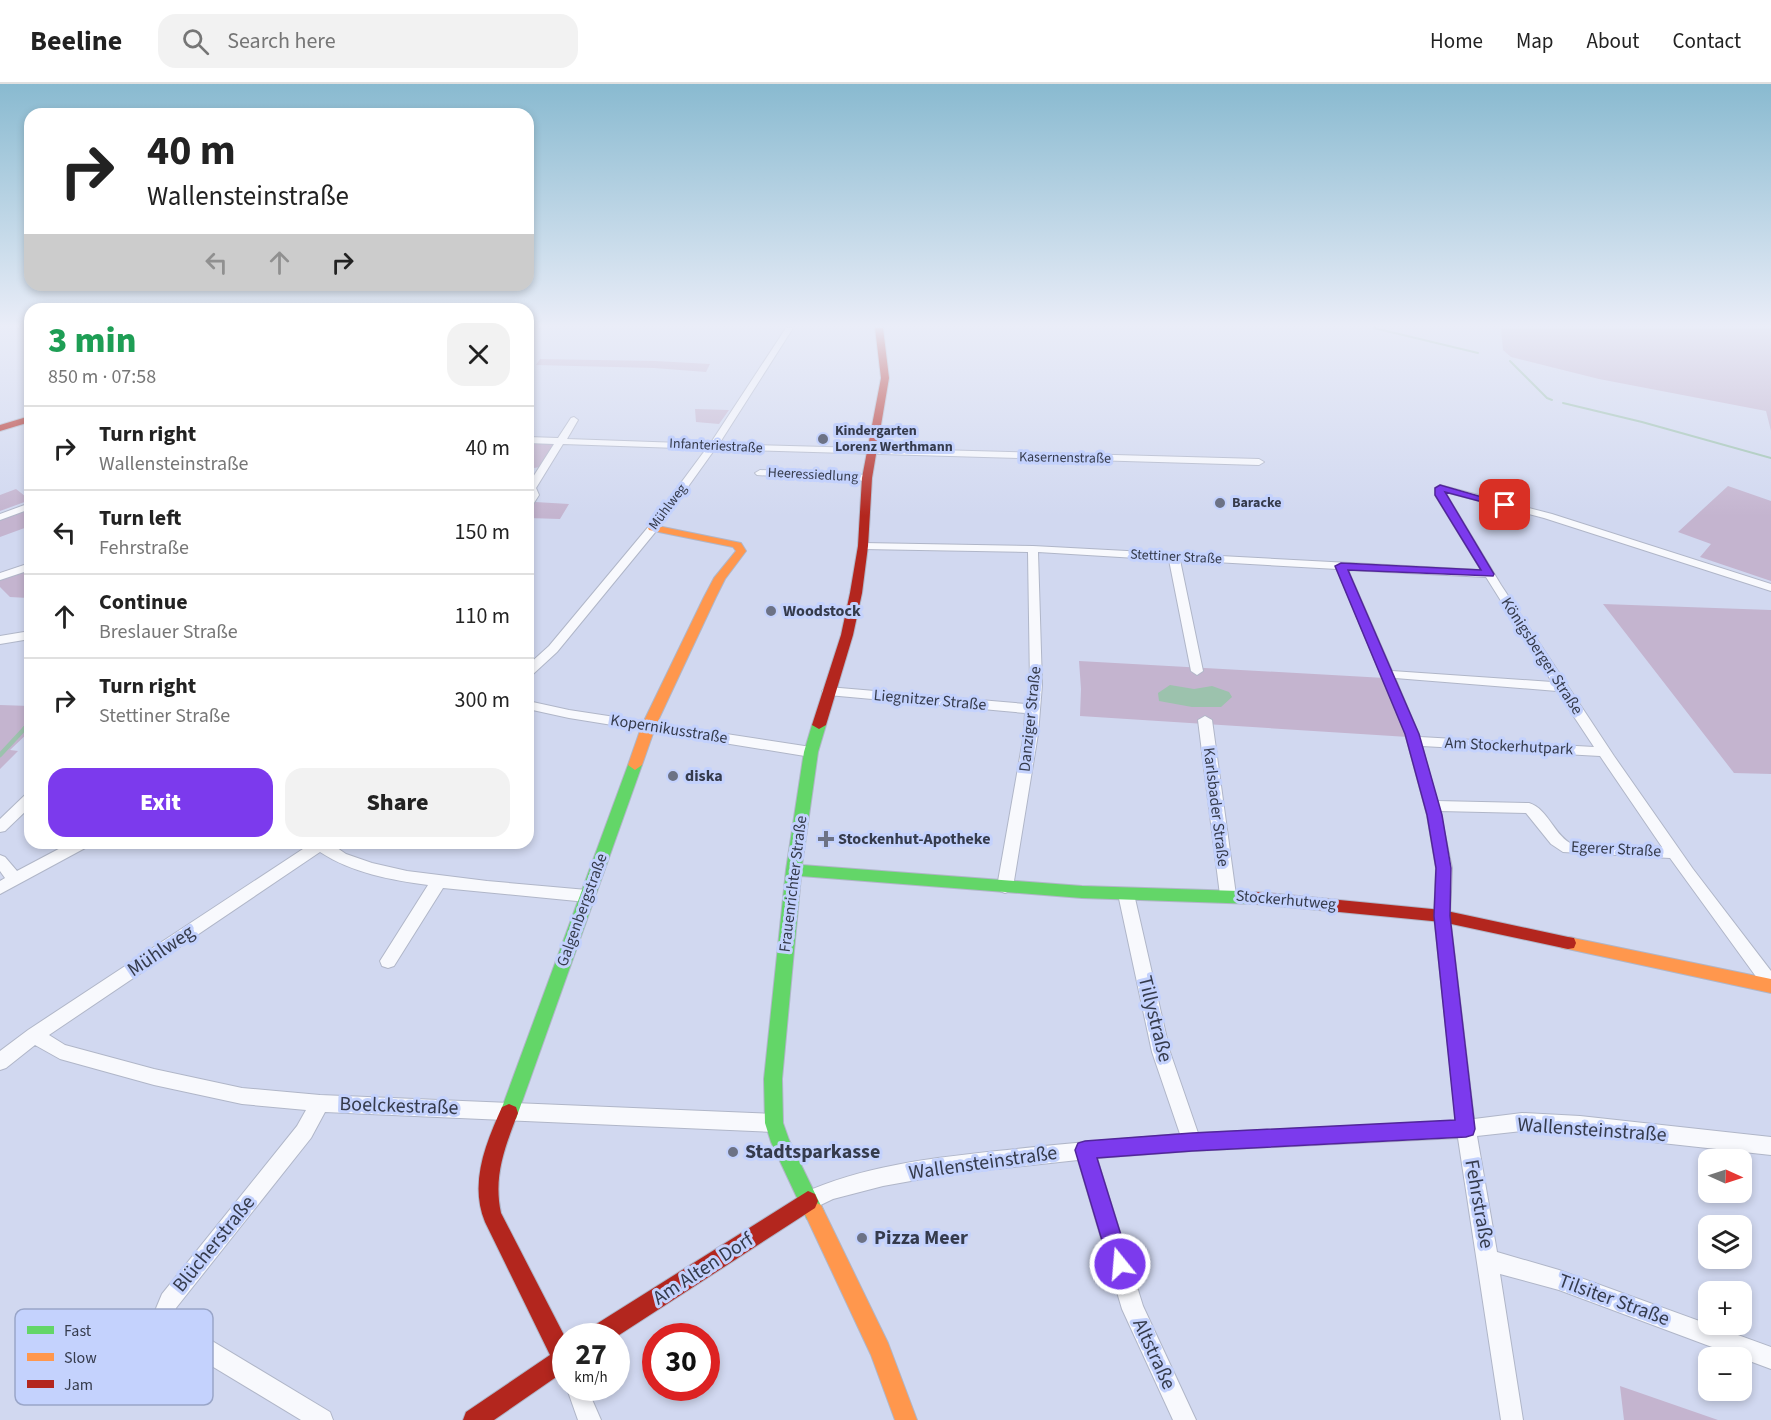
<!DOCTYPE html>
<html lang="en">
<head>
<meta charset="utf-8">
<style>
  body { margin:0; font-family:"Source Sans 3",sans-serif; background:#f2f2f2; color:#222; height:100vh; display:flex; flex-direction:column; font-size:22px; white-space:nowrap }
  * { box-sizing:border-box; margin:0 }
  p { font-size:20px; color:#767676 }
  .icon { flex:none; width:33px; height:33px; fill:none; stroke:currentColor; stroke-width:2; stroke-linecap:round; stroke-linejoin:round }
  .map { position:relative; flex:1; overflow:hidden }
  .details { position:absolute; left:24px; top:219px; width:510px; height:546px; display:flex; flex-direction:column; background:#fff; border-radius:18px; box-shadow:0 3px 9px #0003 }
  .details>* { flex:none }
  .banner { position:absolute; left:24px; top:24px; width:510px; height:183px; border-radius:18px; box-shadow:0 3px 9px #0003; background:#fff; color:#222; overflow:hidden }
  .needle { width:39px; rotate:93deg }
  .tools { position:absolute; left:1698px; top:1065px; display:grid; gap:12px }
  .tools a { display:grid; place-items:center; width:54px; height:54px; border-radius:12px; background:#fff; box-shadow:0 3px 9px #0003; font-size:30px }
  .speed { position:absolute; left:552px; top:1239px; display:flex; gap:12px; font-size:30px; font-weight:700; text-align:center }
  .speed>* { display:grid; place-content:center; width:78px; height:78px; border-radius:50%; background:#fff; box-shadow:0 3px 9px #0003; line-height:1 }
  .speed small { font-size:15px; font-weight:400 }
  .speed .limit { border:9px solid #d22; background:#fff; color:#111 }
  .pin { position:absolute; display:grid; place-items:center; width:51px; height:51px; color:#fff; margin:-26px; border-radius:12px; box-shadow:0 3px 9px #0006 }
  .me { position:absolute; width:66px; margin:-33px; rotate:343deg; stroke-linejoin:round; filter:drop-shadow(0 0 4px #0008) }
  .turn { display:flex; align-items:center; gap:21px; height:126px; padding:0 24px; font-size:27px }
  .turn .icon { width:78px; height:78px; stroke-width:2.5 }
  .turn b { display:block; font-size:42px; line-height:51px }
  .lanes { display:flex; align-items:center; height:57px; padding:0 24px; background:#0003; justify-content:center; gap:30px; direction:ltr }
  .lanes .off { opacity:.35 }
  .round { display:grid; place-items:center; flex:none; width:63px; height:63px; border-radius:18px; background:#f2f2f2 }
  .head { display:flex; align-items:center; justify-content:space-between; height:102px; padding:0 24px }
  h1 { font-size:36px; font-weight:800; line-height:45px; color:#1e9e55 }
  .action { display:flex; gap:12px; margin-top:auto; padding:12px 24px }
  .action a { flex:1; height:69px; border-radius:18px; background:#7c3aed; color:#fff; font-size:24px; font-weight:800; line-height:69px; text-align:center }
  .action a+a { background:#f2f2f2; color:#222 }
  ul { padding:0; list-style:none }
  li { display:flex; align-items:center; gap:18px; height:84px; padding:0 24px; border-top:2px solid #e0e0e0 }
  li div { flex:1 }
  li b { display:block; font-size:22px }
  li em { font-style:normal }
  header { display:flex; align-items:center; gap:36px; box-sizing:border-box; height:84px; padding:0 30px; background:#fff; border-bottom:2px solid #e0e0e0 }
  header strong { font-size:28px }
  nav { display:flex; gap:33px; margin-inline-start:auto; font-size:21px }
  .search { width:420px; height:54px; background:#f2f2f2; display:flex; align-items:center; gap:15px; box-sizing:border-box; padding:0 21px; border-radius:18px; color:#767676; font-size:22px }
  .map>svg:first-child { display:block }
  .green { fill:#c4b4cf }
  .water { fill:#9cc2ad }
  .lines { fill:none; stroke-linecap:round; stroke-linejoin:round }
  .stream-far2 { stroke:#9cc2ad; stroke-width:2 }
  .stream-far1 { stroke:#9cc2ad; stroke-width:3 }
  .stream { stroke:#9cc2ad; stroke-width:4.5 }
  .street-casing { stroke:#b0b6c8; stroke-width:2 }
  .fast-casing { stroke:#b0b6c8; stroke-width:2 }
  .slow-casing { stroke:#b0b6c8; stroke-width:2 }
  .jam-casing { stroke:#b0b6c8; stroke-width:2 }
  .street { fill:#f8f9fd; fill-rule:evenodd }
  .fast { fill:#63d668; fill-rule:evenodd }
  .slow { fill:#ff974d; fill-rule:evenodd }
  .jam { fill:#b3261e; fill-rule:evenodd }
  .route { fill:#7c3aed; stroke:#51269a; stroke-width:1.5 }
  .poi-dot { fill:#6c7285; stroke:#c4d2fd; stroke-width:2 }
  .labels { text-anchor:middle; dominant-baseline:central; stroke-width:6; stroke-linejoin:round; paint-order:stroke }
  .far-poi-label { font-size:14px; font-weight:bold; fill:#353b4c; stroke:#c4d2fd; text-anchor:start }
  .far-street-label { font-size:14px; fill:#353b4c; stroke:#c4d2fd }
  .poi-label { font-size:16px; font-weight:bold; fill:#353b4c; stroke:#c4d2fd; text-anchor:start }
  .street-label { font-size:16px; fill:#353b4c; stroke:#c4d2fd }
  .near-street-label { font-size:20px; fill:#353b4c; stroke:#c4d2fd }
  .near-poi-label { font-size:20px; font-weight:bold; fill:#353b4c; stroke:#c4d2fd; text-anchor:start }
  .key { fill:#c4d2fd; stroke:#99a5c8; stroke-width:1.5 }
  .key-label { font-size:16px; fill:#353b4c }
</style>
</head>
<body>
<header>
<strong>Beeline</strong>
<div class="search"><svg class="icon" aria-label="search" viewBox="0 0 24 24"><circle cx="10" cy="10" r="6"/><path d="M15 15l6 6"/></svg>Search here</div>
<nav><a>Home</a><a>Map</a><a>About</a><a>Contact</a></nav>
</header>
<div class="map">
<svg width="1771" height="1336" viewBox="0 0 1771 1336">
  <rect width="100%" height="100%" fill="#d1d8f0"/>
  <path class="green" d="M 1501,244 L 1771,244 L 1771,347 L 1766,327 L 1599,295 L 1511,273 L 1503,266 Z
    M 540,275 L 655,277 L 710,280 L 706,288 L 654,284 L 536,281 Z
    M 695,325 L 729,326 L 719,340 L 696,338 Z
    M 528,358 L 556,359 L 540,383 L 528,385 Z
    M 1728,402 L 1771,417 L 1771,497 L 1700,473 L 1711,460 L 1678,448 Z
    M 16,405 L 30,416 L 0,427 L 0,411 Z
    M 535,418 L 569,420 L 560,435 L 528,434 Z
    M 30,426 L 30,442 L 0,453 L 0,436 Z
    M 30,484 L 28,514 L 10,513 L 0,503 L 0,495 Z
    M 1603,520 L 1771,526 L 1771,690 L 1734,689 Z
    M 1079,577 L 1385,594 L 1408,653 L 1080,632 L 1081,605 Z
    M 0,621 L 30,622 L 30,647 L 10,666 L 18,667 L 0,685 Z
    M 1620,1302 L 1718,1336 L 1624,1336 Z"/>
  <path class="water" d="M 1170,601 L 1194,605 L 1212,602 L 1229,608 L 1232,613 L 1221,623 L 1192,623 L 1159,617 L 1158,609 Z"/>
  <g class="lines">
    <path class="stream-far2" d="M 1374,244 L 1478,269
      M 1510,277 L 1547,314 L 1552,316
      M 1563,319 L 1642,338 L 1771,374"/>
    <path class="stream-far1" d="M 24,644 L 30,638"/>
    <path class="stream" d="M 0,671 L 26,643"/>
    <defs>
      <path id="street" d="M 786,244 L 793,244 L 719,360 L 1259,375 L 1264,378 L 1259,381 L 715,365 L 657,446 L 557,568 L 532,591 L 528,592 L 528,581 L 549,562 L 649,442 L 706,365 L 563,360 L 536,404 L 539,411 L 532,422 L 528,423 L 528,401 L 554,360 L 528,359 L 528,353 L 558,354 L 571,334 L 574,333 L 578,336 L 567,355 L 710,360 Z
        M 760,386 L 867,391 L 872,394 L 867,397 L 757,391 L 755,389 Z
        M 1440,401 L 1552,430 L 1771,500 L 1771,507 L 1544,434 L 1445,408 L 1501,501 L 1614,672 L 1693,785 L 1771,887 L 1771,907 L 1765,905 L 1670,774 L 1563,768 L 1551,760 L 1526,729 L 1440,727 L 1452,784 L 1450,832 L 1474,1035 L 1522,1029 L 1580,1032 L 1771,1053 L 1771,1071 L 1580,1050 L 1522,1047 L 1477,1052 L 1497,1168 L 1559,1186 L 1771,1263 L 1771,1285 L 1559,1206 L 1500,1190 L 1523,1336 L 1501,1336 L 1458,1054 L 1192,1067 L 1097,1074 L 1143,1222 L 1196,1336 L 1173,1336 L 1122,1225 L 1078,1076 L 950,1090 L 883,1102 L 833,1115 L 808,1127 L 801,1124 L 798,1117 L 801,1110 C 862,1082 931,1074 997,1067 C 1058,1060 1119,1055 1180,1050 L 1152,968 L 1118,810 L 1121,806 L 1126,804 L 1131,806 L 1134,810 L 1170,968 L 1198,1049 L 1456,1037 L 1434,832 L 1436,784 L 1427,731 L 1405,649 L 1337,485 L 1180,476 L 1203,587 L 1197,591 L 1191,587 L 1169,476 L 1038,468 L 1042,601 L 1038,650 L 1013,803 L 1010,807 L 1005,809 L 1000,807 L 997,803 L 1024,650 L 1025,629 L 828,611 L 822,607 L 828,603 L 1026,620 L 1030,601 L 1028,468 L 863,465 L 858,462 L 863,459 L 1033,462 L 1481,486 L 1435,411 L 1435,404 ZM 1348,486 L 1486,493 L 1552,598 L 1392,587 ZM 1395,594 L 1557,607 L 1594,663 L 1420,653 ZM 1422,662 L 1600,672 L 1662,763 L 1570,759 C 1553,749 1548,725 1529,719 L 1437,717 Z
        M 30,419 L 30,425 L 0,436 L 0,430 Z
        M 30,479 L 30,486 L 0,496 L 0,489 Z
        M 30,547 L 30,555 L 0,560 L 0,552 Z
        M 528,617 L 569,626 L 811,663 L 818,668 L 811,673 L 569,634 L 528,625 Z
        M 1205,632 L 1212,636 L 1236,811 L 1233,815 L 1228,817 L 1223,815 L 1220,811 L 1198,636 Z
        M 30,710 L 30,723 L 5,747 L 0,748 L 0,735 L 25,711 Z
        M 70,759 L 89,759 L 87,763 L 0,810 L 0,797 L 5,794 L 0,787 L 0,771 L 5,773 L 17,787 Z
        M 312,759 L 330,759 L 346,770 L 372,779 L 407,787 L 487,797 L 587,806 L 592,808 L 595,812 L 592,816 L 587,818 L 443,804 L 394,882 L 388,884 L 382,882 L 380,877 L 428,801 C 391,796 352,789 320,768 L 49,951 L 65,961 L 154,985 L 242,1004 L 320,1011 L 774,1030 L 781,1033 L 783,1039 L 781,1045 L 774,1048 L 325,1028 L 311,1054 L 176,1224 L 174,1234 L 330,1328 L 333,1336 L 301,1336 L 157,1249 L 152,1234 L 162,1210 L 297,1042 L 306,1026 L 242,1020 L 154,1001 L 60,975 L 35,961 L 6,984 L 0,986 L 0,967 L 28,946 Z
        M 566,1302 L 587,1304 L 601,1336 L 578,1336 Z"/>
      <path id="fast" d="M 819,637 L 826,641 L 818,668 L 802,781 L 1082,802 L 1239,807 L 1261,810 L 1264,814 L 1261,818 L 1256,820 L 1082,814 L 801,792 L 782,995 L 783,1039 L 789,1056 L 824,1128 L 821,1135 L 814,1138 L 807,1135 L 771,1058 L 765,1039 L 764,995 L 786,786 L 804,668 L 812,641 Z
        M 635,676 L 642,681 L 518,1029 L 516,1035 L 509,1038 L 502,1035 L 500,1029 L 628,681 Z"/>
      <path id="slow" d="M 653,441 L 741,459 L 746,467 L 725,495 L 716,513 L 656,641 L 642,681 L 635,686 L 628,681 L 642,641 L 704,513 L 714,494 L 736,467 L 733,463 L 649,446 L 648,444 Z
        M 1568,853 L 1771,895 L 1771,909 L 1568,865 L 1562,864 L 1560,859 L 1562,854 Z
        M 814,1118 L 821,1121 L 888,1259 L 917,1336 L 895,1336 L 871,1271 L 804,1128 L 807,1121 Z"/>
      <path id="jam" d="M 875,244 L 883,244 L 889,294 L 872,394 L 868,462 L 862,509 L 853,551 L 826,641 L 819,645 L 812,641 L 841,551 L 850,509 L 858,462 L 862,394 L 881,294 Z
        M 30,332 L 30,338 L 0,347 L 0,341 Z
        M 1256,808 L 1442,826 L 1568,853 L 1574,854 L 1576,859 L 1574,864 L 1568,865 L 1442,838 L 1256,820 L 1251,818 L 1248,814 L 1251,810 Z
        M 509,1020 L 516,1023 L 518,1029 C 505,1063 493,1092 501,1129 L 566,1255 L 566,1290 L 562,1289 L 494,1336 L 463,1336 L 466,1328 L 550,1271 L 485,1138 C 469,1099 486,1059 502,1023 Z
        M 808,1107 L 815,1110 L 818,1117 L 815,1124 L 616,1253 L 587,1252 L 590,1244 Z"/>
    </defs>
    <use href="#street" class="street-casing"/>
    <use href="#fast" class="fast-casing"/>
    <use href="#slow" class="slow-casing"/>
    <use href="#jam" class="jam-casing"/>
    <use href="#street" class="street"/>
    <use href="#fast" class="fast"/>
    <use href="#slow" class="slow"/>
    <use href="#jam" class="jam"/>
  </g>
  <linearGradient id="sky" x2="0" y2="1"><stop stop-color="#89bad0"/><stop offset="0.56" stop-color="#eaedf8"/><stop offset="1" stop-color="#eaedf8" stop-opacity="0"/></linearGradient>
  <rect width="1771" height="432" fill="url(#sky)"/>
  <path class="route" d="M 1440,401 L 1510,421 L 1505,424 L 1445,408 L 1494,490 L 1493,492 L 1348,486 L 1419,650 L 1442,731 L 1451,784 L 1450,832 L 1475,1045 L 1473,1051 L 1466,1053 L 1192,1067 L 1097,1074 L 1130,1180 L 1127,1187 L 1120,1190 L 1112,1187 L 1109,1180 L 1075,1066 L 1078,1059 L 1085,1057 L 1192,1049 L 1455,1036 L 1434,832 L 1436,784 L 1427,731 L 1405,650 L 1335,482 L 1341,479 L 1481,486 L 1435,411 L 1435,404 Z"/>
  <g class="poi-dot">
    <circle cx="823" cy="355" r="6"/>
    <circle cx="1220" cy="419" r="6"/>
    <circle cx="771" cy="527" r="6"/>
    <circle cx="673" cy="692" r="6"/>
    <path d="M823 746h6v6h6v6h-6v6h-6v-6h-6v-6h6z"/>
    <circle cx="733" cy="1068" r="6"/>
    <circle cx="862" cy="1154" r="6"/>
  </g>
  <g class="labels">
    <g class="far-poi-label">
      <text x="835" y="347">Kindergarten<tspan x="835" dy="16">Lorenz Werthmann</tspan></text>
      <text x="1232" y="419">Baracke</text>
    </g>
    <g class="far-street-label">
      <text transform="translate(716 362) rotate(3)">Infanteriestraße</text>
      <text transform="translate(1065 374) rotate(1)">Kasernenstraße</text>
      <text transform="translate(813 391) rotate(3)">Heeressiedlung</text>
      <text transform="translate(668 423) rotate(-53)">Mühlweg</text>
      <text transform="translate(1176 473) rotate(3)">Stettiner Straße</text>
    </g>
    <g class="poi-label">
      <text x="783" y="527">Woodstock</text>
      <text x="685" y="692">diska</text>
      <text x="838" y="755">Stockenhut-Apotheke</text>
    </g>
    <g class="street-label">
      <text transform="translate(1542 572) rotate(57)">Königsberger Straße</text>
      <text transform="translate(930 616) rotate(5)">Liegnitzer Straße</text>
      <text transform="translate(1030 635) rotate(-84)">Danziger Straße</text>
      <text transform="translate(669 645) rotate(9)">Kopernikusstraße</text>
      <text transform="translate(1509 662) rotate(3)">Am Stockerhutpark</text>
      <text transform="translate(1216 723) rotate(83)">Karlsbader Straße</text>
      <text transform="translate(1616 765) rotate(3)">Egerer Straße</text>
      <text transform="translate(793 800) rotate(-83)">Frauenrichter Straße</text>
      <text transform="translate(1286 816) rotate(5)">Stockerhutweg</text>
      <text transform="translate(582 826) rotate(-70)">Galgenbergstraße</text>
    </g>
    <g class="near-street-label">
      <text transform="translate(161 867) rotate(-34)">Mühlweg</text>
      <text transform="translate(1155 935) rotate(76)">Tillystraße</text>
      <text transform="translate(399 1022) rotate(2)">Boelckestraße</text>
      <text transform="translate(1592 1046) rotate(4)">Wallensteinstraße</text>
      <text transform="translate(983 1079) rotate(-8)">Wallensteinstraße</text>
      <text transform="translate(1479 1120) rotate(80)">Fehrstraße</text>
      <text transform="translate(214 1160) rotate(-51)">Blücherstraße</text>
      <text transform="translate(703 1185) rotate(-33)">Am Alten Dorf</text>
      <text transform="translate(1614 1216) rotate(20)">Tilsiter Straße</text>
      <text transform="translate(1154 1270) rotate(65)">Altstraße</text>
    </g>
    <g class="near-poi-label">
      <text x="745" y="1068">Stadtsparkasse</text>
      <text x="874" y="1154">Pizza Meer</text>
    </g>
  </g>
  <rect x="15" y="1225" width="198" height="96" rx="9" class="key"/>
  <rect x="27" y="1242" width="27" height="8" fill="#63d668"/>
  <rect x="27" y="1269" width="27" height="8" fill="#ff974d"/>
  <rect x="27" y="1296" width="27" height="8" fill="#b3261e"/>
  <g class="key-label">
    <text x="64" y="1252">Fast</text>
    <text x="64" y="1279">Slow</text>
    <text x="64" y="1306">Jam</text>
  </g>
</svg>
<div class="tools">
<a><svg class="needle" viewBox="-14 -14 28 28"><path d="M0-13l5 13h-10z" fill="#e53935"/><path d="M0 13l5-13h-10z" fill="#767676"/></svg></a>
<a><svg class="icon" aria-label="layers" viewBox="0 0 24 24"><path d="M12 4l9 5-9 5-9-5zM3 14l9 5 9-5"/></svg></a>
<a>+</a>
<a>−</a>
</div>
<div class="speed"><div>27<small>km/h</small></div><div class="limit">30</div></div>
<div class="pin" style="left:1505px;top:421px;background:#d93025"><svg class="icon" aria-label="arrive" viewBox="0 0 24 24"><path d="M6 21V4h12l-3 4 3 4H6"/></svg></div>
<svg class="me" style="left:1120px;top:1180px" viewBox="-20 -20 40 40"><circle r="17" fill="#7c3aed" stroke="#fff" stroke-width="3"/><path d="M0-11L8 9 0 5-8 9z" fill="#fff"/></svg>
<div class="banner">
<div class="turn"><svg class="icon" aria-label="right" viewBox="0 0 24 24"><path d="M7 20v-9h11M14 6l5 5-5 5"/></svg><div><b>40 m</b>Wallensteinstraße</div></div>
<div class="lanes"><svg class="icon off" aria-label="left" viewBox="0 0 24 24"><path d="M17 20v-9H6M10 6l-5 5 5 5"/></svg><svg class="icon off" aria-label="ahead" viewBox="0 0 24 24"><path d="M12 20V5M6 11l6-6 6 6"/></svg><svg class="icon" aria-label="right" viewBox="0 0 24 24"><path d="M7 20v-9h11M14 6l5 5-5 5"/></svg></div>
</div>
<section class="details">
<div class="head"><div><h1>3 min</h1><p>850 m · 07:58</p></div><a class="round"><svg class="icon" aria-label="close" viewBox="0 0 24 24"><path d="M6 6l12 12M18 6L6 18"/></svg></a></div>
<ul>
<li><svg class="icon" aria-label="right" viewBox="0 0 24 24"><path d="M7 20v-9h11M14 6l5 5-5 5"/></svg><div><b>Turn right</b><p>Wallensteinstraße</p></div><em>40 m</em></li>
<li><svg class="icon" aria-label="left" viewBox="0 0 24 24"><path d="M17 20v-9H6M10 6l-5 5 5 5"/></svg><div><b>Turn left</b><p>Fehrstraße</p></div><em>150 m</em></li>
<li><svg class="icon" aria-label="ahead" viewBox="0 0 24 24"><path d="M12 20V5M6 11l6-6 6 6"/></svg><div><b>Continue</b><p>Breslauer Straße</p></div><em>110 m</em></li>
<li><svg class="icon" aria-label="right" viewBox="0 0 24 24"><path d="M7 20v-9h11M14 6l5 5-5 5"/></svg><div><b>Turn right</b><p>Stettiner Straße</p></div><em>300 m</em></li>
</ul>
<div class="action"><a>Exit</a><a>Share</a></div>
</section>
</div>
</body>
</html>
